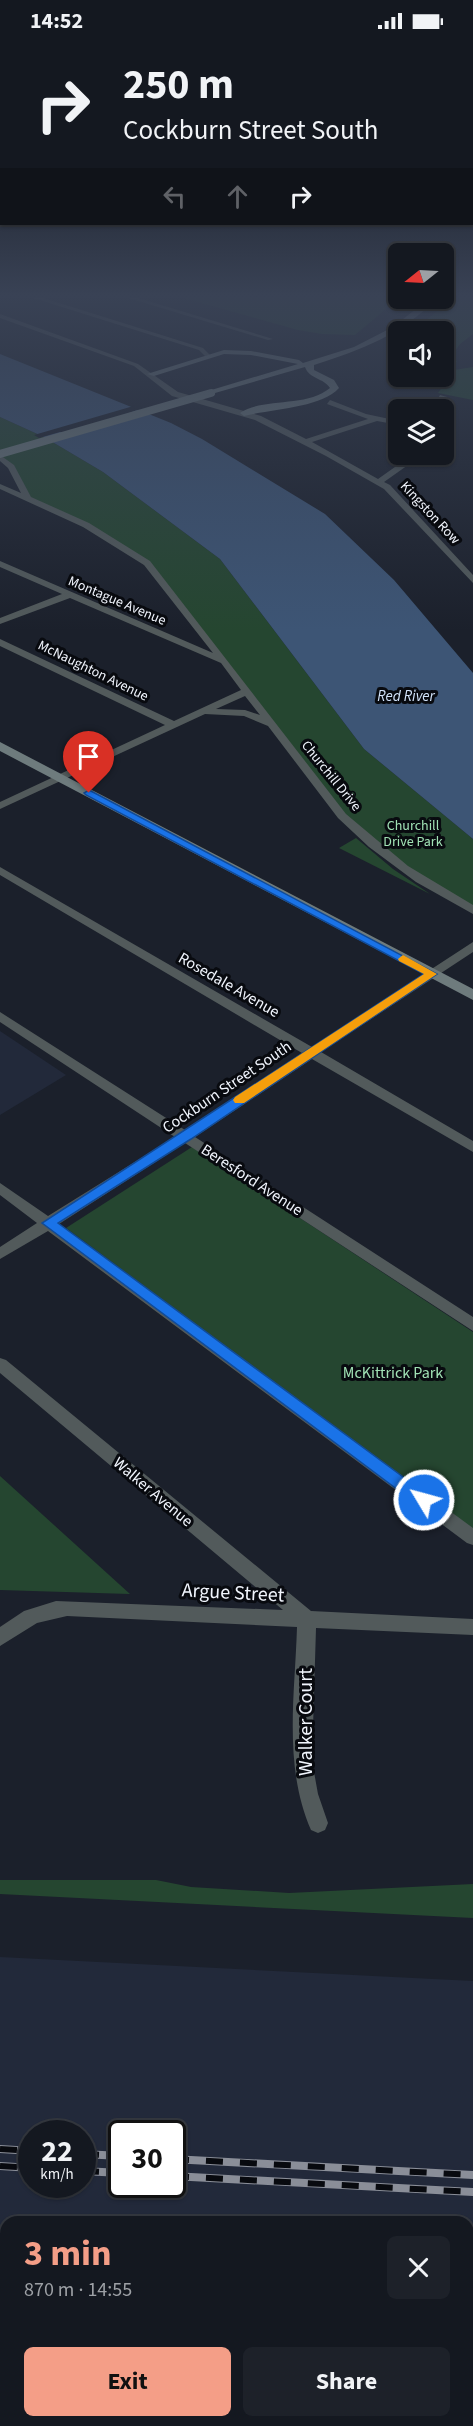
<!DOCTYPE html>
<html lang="en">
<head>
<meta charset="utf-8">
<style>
  body { margin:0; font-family:"Source Sans 3",sans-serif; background:#1d2129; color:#f1f3f6; height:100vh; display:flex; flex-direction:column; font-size:22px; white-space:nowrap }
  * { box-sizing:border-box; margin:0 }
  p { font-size:20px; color:#9da0a5 }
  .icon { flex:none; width:33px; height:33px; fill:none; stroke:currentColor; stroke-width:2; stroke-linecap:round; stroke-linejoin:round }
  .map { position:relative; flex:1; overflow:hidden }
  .side { position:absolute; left:0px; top:2174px; width:474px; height:212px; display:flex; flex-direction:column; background:#141820; border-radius:18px 18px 0 0; box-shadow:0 2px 4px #0004,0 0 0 2px #33373e }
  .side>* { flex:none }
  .banner { position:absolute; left:0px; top:0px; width:474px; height:183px; box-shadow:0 2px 4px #0004,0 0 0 2px #33373e; background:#141820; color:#f1f3f6; overflow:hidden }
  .needle { width:39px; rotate:252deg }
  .controls { position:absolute; left:388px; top:201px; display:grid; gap:12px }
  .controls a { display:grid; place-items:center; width:66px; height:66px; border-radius:9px; background:#141820; box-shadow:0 2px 4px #0004,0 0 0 2px #33373e; font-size:30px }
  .speed { position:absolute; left:18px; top:2078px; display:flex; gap:12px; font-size:30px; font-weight:700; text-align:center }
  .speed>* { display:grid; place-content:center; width:78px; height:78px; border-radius:50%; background:#141820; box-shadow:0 2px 4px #0004,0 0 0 2px #33373e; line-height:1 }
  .speed small { font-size:15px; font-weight:400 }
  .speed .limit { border:3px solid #111; border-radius:9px; background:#fff; color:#111 }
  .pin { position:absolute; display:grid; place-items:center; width:51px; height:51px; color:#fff; margin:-62px -26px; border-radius:50% 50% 50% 0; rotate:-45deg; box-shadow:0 0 6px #0007 }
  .pin .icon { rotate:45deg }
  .me { position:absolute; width:66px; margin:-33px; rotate:307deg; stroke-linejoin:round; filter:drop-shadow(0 0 4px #0008) }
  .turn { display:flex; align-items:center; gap:21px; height:126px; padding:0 24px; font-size:27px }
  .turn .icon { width:78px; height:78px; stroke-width:2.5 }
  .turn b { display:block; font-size:42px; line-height:51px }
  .lanes { display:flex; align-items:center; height:57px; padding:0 24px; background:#0003; justify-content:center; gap:30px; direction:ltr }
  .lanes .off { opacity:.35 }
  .round { display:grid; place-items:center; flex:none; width:63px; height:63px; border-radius:9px; background:#1d2129 }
  .headline { display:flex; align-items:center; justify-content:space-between; height:102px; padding:0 24px }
  h1 { font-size:36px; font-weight:700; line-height:45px; color:#f49e87 }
  .primary-button { display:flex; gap:12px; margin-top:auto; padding:12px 24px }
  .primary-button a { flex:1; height:69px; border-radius:9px; background:#f49e87; color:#111; font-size:24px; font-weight:700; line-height:69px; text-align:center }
  .primary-button a+a { background:#1d2129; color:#f1f3f6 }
  .status { display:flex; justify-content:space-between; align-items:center; height:42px; padding:0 30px; background:#141820; direction:ltr }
  .status svg { height:16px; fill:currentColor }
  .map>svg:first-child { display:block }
  .built { fill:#22293a; fill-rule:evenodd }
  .green { fill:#254630 }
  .water { fill:#3d5575 }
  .pier { fill:#1b202b }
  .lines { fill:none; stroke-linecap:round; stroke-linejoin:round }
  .street { fill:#525a5b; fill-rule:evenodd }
  .secondary { fill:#6e7b7d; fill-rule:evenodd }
  .rail-casing { stroke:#8a8e98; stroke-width:8 }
  .rail { stroke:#080a0f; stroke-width:6; stroke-dasharray:17; stroke-linecap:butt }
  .secondary-bridge { stroke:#6e7b7d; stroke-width:8 }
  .route { fill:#1a73e8; stroke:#114b97; stroke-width:1.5 }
  .slow { fill:#f59e0b }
  .labels { text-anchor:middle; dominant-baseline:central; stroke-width:6; stroke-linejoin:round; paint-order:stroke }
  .far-street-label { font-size:14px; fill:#f1f5fd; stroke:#080a0f }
  .far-park-label { font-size:14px; fill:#a1e2b5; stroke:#080a0f }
  .far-water-label { font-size:15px; font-style:italic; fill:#d4e5fc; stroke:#080a0f }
  .street-label { font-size:16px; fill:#f1f5fd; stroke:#080a0f }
  .park-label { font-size:16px; fill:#a1e2b5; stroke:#080a0f }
  .near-street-label { font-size:20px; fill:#f1f5fd; stroke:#080a0f }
</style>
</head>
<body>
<div class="status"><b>14:52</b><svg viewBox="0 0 49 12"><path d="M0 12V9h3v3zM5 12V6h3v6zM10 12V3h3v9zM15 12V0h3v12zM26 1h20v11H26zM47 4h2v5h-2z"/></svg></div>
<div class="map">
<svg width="473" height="2384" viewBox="0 0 473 2384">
  <rect width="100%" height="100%" fill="#1b202b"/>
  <path class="built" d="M 0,989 L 66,1033 L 0,1073 Z
    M 0,1915 L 473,1939 L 473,2384 L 0,2384 ZM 32,2091 L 82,2091 L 82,2142 L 32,2142 ZM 122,2091 L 172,2091 L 172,2142 L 122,2142 ZM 6,2180 L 468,2180 L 468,2379 L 6,2379 Z"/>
  <path class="green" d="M 180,255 L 399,255 L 399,256 L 355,293 L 322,292 L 298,288 Z
    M 455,255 L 473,255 L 473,292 L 460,302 L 449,317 L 457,319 L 455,321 L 444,319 L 444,290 L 411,290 Z
    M 473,325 L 473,358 L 438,351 L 454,328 Z
    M 0,375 L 44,395 L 103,430 L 220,517 L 364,707 L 473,797 L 473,868 L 439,850 L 358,790 L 166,543 L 129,508 L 28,457 L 11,425 L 0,415 Z
    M 356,796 L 393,827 L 430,852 L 339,806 Z
    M 192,1105 L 473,1290 L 473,1488 L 66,1186 Z
    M 0,1434 L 130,1552 L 0,1548 Z
    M 0,1838 L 156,1838 L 191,1845 L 289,1851 L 473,1842 L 473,1876 L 0,1852 Z"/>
  <path class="water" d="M 0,312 L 171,381 L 202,397 L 325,472 L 394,538 L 473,631 L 473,797 L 364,707 L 220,517 L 103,430 L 44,395 L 0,375 Z"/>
  <path class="pier" d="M 137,363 L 143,366 L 129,371 L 132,372 L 148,368 L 154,371 L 48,401 L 43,398 L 64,391 L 60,390 L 39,396 L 34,393 Z"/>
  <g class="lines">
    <path class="street" d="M 30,255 L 40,255 L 203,306 L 210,313 L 205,314 L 199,308 Z
      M 125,255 L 135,255 L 273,297 L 268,298 Z
      M 0,272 L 138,322 L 178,350 L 261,374 L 306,397 L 368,377 L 327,362 L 330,358 L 366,372 L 399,379 L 399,383 L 377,379 L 312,400 L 378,437 L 402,420 L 406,412 L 414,412 L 408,423 L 384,440 L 390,443 L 473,533 L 473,541 L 384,447 L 326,414 L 255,378 L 172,354 L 134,324 L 0,276 Z
      M 440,353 L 447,355 L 439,368 L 432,368 Z
      M 0,413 L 14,423 L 31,455 L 89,481 L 150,519 L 346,772 L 408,824 L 473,863 L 473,872 L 416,840 L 369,805 L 338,776 L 268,684 L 244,674 L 205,672 L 0,767 L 0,760 L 165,683 L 0,604 L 0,597 L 174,679 L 241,648 L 221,621 L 70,556 L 0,582 L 0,576 L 62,552 L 0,525 L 0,519 L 213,611 L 144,523 L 83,485 L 0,447 L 0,442 L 21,451 L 8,426 L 0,419 ZM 245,654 L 260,673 L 245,668 L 216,667 Z
      M 0,825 L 312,1005 L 473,900 L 473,910 L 321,1010 L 473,1099 L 473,1110 L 312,1017 L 195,1095 L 473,1275 L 473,1289 L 185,1101 L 59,1182 L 473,1486 L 473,1503 L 467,1501 L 48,1189 L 0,1217 L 0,1205 L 37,1181 L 0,1153 L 0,1141 L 48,1174 L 175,1095 L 0,980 L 0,970 L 185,1088 L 302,1011 L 0,833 Z
      M 0,1316 L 6,1318 L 311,1569 L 473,1577 L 473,1593 L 316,1586 L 312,1719 L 318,1752 L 328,1781 L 325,1788 L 318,1791 L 311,1788 C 283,1724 295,1653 297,1585 L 67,1574 L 37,1581 L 0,1604 L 0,1585 L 24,1569 L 56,1559 L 283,1568 L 0,1331 Z"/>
    <path class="secondary" d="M 430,256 L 438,256 C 400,293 364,307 314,323 L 314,328 L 334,338 L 339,346 C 321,366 271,367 244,374 L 240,371 C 264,355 306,366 330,346 C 324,336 309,337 305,325 L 208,353 L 208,349 L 298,322 L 251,313 L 224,312 L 154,334 L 147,332 L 224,308 L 251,309 L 299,318 L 303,321 L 354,305 L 393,285 Z
      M 0,700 L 473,947 L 473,958 L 0,709 Z"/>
    <defs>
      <path id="rail" d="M 0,2107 L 32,2109
        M 82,2112 L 122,2114
        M 172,2117 L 473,2133
        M 0,2124 L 32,2126
        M 82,2129 L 122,2131
        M 172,2134 L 473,2150"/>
    </defs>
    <use href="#rail" class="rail-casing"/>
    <use href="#rail" class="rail"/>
    <path class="secondary-bridge" d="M 0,412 L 211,351"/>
  </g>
  <linearGradient id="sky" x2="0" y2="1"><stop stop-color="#0f1218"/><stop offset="0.43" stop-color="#394255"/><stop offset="1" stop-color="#394255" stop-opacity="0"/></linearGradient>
  <rect width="473" height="589" fill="url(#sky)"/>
  <path class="route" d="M 89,748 L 437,932 L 191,1097 L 58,1181 L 429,1454 L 432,1458 L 429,1463 L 424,1465 L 418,1463 L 42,1181 L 424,932 L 86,753 L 84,751 Z"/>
  <path class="slow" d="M 403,913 L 437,932 L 244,1061 L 235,1061 L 233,1058 L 235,1055 L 424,932 L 399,919 L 398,917 Z"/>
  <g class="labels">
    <g class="far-street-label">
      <text transform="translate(430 471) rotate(47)">Kingston Row</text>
      <text transform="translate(117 559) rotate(23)">Montague Avenue</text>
      <text transform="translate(93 629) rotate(26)">McNaughton Avenue</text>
      <text transform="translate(331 734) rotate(51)">Churchill Drive</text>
    </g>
    <g class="far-park-label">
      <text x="413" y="784">Churchill<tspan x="413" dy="16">Drive Park</tspan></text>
    </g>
    <g class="far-water-label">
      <text x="406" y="654">Red River</text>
    </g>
    <g class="street-label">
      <text transform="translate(229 943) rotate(30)">Rosedale Avenue</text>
      <text transform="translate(227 1045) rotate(-34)">Cockburn Street South</text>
      <text transform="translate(252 1138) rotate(33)">Beresford Avenue</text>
      <text transform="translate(153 1450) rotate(40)">Walker Avenue</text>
    </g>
    <g class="park-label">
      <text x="393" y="1331">McKittrick Park</text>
    </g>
    <g class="near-street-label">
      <text transform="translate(233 1551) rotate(3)">Argue Street</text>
      <text transform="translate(306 1680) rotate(-90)">Walker Court</text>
    </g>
  </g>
</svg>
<div class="controls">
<a><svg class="needle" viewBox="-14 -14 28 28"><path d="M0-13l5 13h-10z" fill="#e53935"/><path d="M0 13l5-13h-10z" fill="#9da0a5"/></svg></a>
<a><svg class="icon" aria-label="sound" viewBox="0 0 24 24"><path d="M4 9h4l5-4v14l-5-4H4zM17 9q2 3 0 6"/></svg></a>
<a><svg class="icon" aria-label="layers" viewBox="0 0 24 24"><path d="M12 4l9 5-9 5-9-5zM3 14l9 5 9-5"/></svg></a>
</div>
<div class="speed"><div>22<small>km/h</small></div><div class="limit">30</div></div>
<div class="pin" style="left:89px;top:751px;background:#d93025"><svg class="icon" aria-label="arrive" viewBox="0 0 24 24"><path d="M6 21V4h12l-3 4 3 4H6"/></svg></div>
<svg class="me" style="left:424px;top:1458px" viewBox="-20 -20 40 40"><circle r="17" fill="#1a73e8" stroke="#fff" stroke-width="3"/><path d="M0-11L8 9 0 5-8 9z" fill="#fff"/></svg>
<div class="banner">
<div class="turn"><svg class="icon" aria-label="right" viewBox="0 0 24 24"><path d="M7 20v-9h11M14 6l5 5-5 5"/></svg><div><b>250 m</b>Cockburn Street South</div></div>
<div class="lanes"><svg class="icon off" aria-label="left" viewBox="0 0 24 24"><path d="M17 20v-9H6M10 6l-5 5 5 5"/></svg><svg class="icon off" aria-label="ahead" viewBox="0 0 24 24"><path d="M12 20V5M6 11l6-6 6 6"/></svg><svg class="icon" aria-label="right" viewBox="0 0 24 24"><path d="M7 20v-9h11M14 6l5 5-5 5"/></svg></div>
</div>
<section class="side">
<div class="headline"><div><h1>3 min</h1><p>870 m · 14:55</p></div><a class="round"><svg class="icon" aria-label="close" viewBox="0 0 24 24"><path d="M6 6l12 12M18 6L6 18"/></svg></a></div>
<div class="primary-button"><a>Exit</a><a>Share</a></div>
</section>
</div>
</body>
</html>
